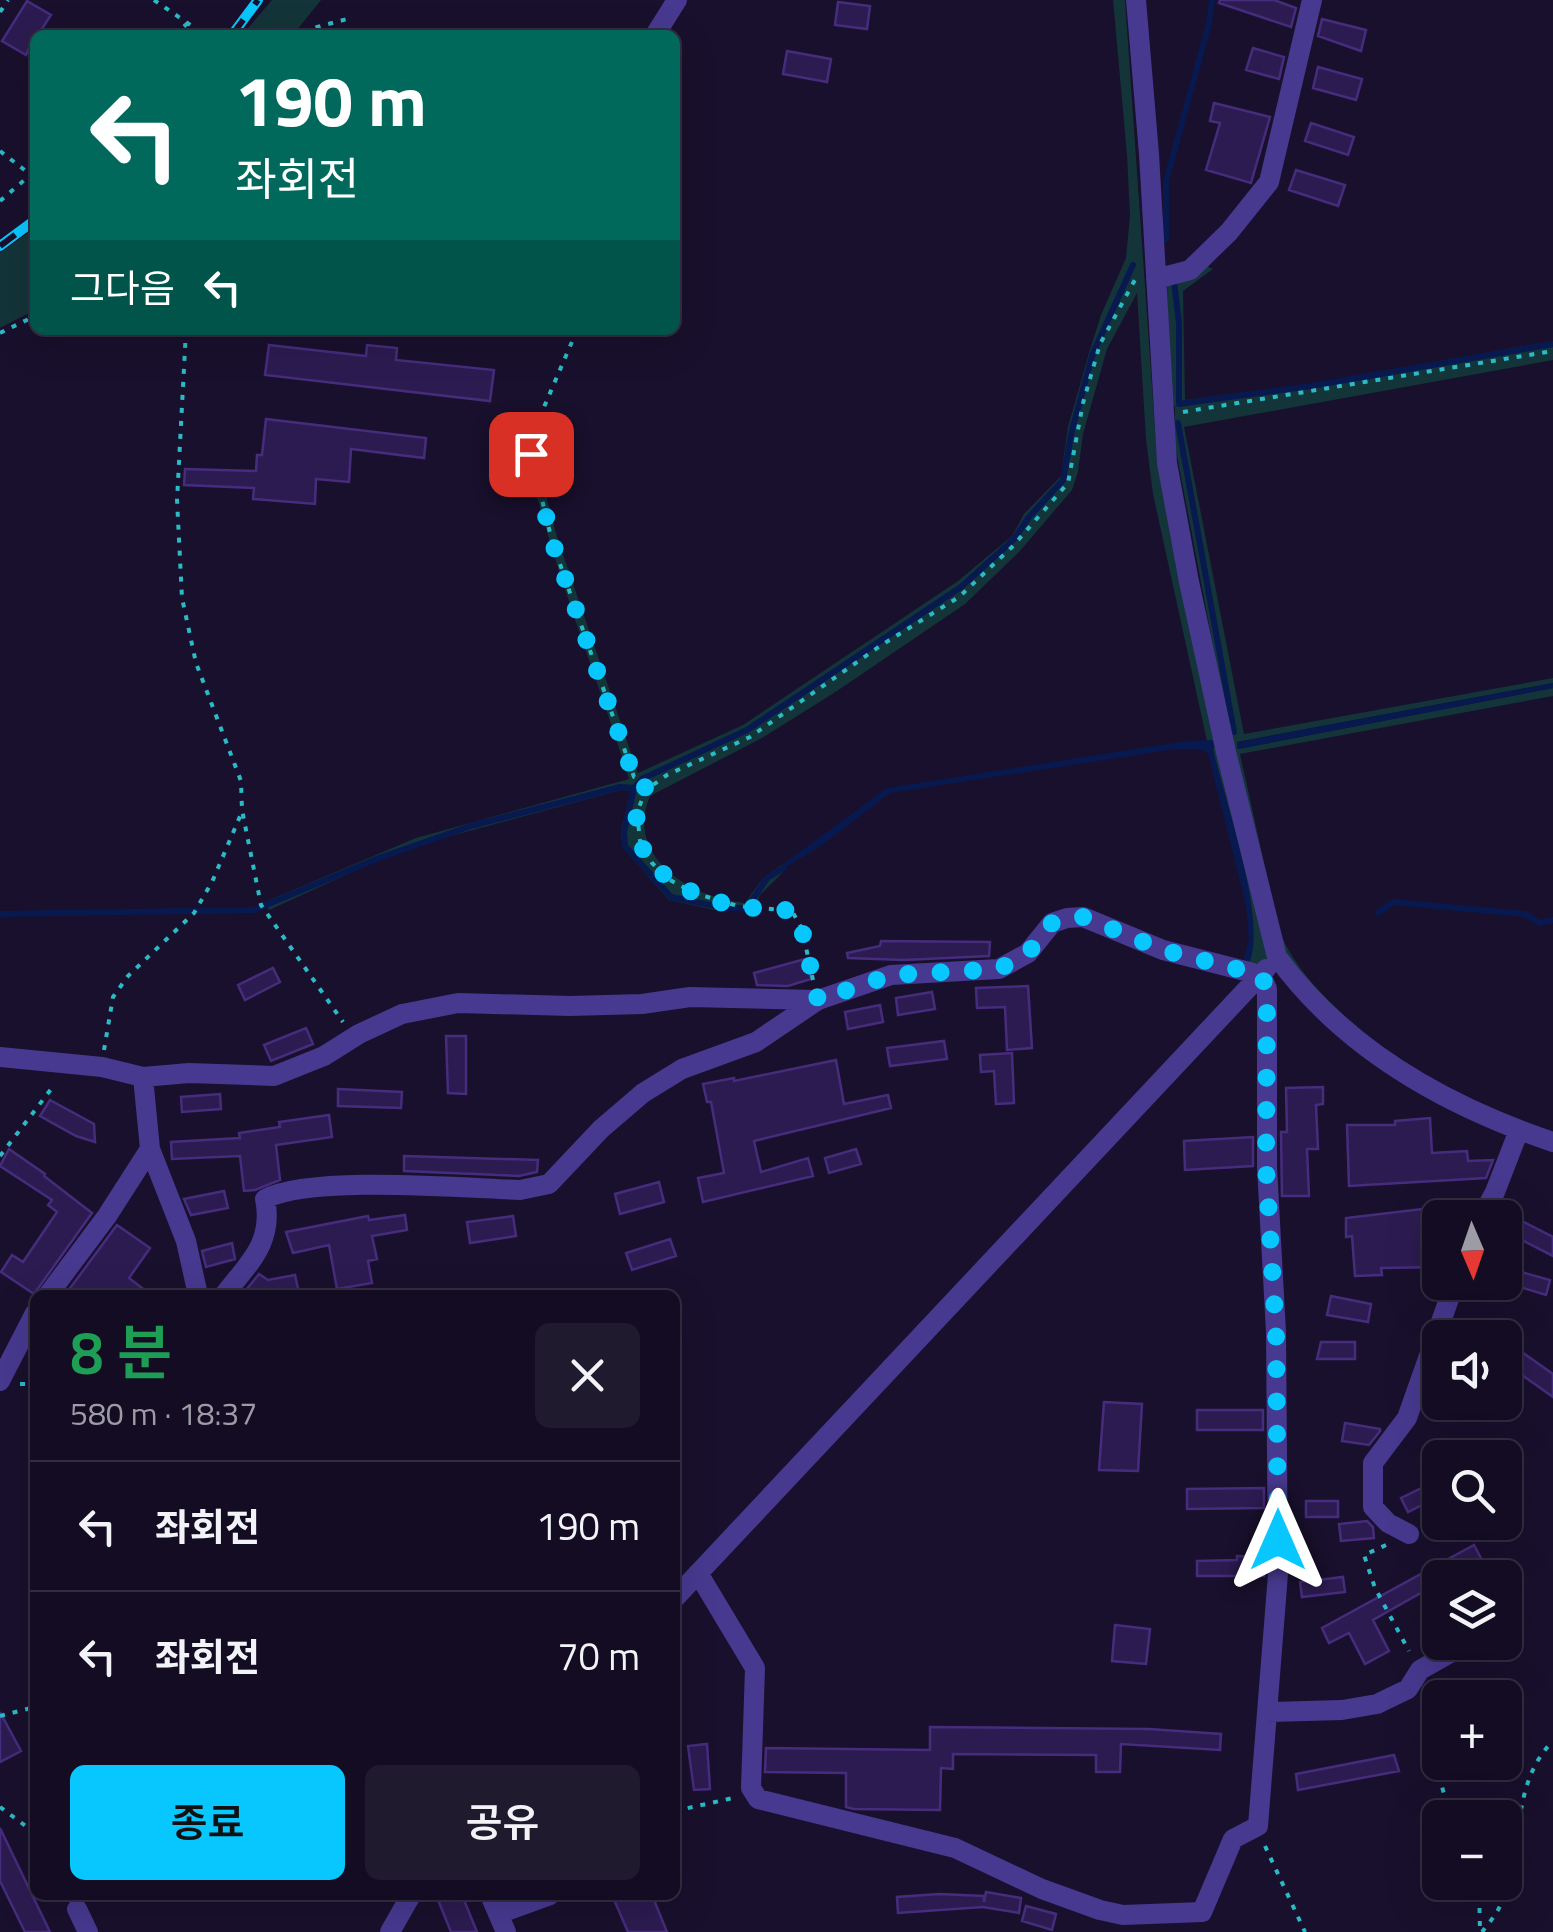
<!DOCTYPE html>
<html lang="ko">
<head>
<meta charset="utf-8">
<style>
  body { margin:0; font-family:"Titillium Web","Noto Sans KR",sans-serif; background:#201a2f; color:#f1f3f6; height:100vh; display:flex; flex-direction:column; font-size:38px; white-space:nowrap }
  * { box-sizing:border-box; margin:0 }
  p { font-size:32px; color:#9d9ba5 }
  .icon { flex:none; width:55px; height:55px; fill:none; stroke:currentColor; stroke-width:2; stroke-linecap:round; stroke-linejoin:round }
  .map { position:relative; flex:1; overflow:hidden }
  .panel { position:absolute; left:30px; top:1290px; width:650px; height:610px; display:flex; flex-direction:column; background:#130c22; border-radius:15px; box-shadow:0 10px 40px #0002,0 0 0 2px #322c40 }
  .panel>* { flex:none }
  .guide { position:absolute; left:30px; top:30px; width:650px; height:305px; border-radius:15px; box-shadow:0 10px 40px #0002,0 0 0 2px #322c40; background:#00695c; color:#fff; overflow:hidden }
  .needle { width:65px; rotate:178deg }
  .tools { position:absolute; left:1422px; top:1200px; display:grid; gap:20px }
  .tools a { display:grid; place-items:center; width:100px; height:100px; border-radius:15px; background:#130c22; box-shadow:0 10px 40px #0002,0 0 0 2px #322c40; font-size:50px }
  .pin { position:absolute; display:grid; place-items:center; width:85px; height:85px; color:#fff; margin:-42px; border-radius:20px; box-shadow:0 5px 15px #0006 }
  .me { position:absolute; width:110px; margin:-55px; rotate:0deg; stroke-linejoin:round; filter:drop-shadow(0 0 8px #0008) }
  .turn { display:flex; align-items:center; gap:35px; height:210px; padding:0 40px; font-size:45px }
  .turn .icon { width:130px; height:130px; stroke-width:2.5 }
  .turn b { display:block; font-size:70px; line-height:85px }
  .then { display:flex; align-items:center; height:95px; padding:0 40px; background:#0003; gap:20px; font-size:38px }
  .round { display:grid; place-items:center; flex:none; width:105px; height:105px; border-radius:15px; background:#201a2f }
  .summary { display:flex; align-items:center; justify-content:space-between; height:170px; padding:0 40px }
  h1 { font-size:60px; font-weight:600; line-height:75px; color:#1e9e55 }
  .primary-button { display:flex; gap:20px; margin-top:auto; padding:20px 40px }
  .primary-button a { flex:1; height:115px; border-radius:15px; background:#08c7ff; color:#111; font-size:40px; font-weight:600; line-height:115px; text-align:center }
  .primary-button a+a { background:#201a2f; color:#f1f3f6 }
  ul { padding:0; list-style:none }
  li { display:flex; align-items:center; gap:30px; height:130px; padding:0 40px; border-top:2px solid #322c40 }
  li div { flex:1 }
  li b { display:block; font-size:38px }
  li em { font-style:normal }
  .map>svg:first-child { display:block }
  .green { fill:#133438 }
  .water { fill:#08194f }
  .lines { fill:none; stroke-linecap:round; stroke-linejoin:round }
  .stream { stroke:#08194f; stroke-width:6 }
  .building { fill:#2c1b50; stroke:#462c7d; stroke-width:2.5 }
  .path { stroke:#2abbc6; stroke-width:4; stroke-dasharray:5 8; stroke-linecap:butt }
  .minor { stroke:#47398f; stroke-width:20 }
  .rail-casing { stroke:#08c7ff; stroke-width:10 }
  .rail { stroke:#19102d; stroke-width:6; stroke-dasharray:19; stroke-linecap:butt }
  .route { stroke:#08c7ff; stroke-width:18; stroke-dasharray:0 32.4 }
</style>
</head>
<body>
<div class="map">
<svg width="1553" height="1932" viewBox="0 0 1553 1932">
  <rect width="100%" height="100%" fill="#19102d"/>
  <path class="green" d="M 272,0 L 321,0 L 293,35 L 242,35 Z
    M 1113,0 L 1125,0 L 1157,458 L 1270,957 L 1263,963 L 1243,963 L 1250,961 L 1247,886 L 1213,750 L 1215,742 L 1207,741 L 1153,494 L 1146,439 L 1137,293 L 1107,349 L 1083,434 L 1078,472 L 1072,490 L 1020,551 L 965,604 L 837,691 L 762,738 L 650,796 C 624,857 691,898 745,903 L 763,878 L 783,864 L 778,871 L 783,872 L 760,895 L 754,909 L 715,910 L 669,900 L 622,847 L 621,830 L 631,791 L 621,790 L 432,841 L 381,859 L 269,910 L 265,902 L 416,838 L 629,779 C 595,670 551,564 526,452 L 527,440 L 521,416 L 524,412 L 557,537 L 638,773 L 743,725 L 958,581 L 1012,536 L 1024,514 L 1061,476 L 1068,427 L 1089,353 L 1101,315 L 1126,258 L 1130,215 L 1127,155 Z
    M 35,228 L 35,310 L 0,328 L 0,253 Z
    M 1204,265 L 1213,269 L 1183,291 L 1185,400 L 1310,384 L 1553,341 L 1553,360 L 1184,427 L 1244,734 L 1553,678 L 1553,683 L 1237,742 L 1238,749 L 1553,688 L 1553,696 L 1240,754 L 1279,930 C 1305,998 1394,1055 1451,1098 L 1353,1029 L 1283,954 L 1231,740 L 1171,424 L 1175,422 L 1175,407 L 1171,402 L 1167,285 Z"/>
  <path class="water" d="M 1553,683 L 1553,688 L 1238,749 L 1237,742 Z
    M 1211,740 L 1215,742 L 1213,750 C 1225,801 1266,915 1250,961 L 1243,963 L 1249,939 L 1246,906 L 1208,753 L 1199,749 L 1176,749 L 890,793 L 818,848 L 777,872 L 783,864 L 887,788 L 1186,741 Z"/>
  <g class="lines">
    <path class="stream" d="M 1166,240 L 1166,181 L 1209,24 L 1212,0
      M 1174,281 L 1179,323 L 1179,404 L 1311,386 L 1553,344
      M 1178,423 L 1234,732
      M 634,788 L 624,832 L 625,846 L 671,897 L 725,908 L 747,908
      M 751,902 L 767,878 L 784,868
      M 1378,913 L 1393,902 L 1525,914 L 1540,923 L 1553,920
      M 0,914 L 254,910 L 379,858 L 471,826 L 620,787 L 634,788 L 642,779 L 747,730 L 961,587 L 1014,539 L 1029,517 L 1063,480 L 1072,430 L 1093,353 L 1133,265"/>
  </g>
  <path class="building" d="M 1220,0 L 1274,0 L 1296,8 L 1291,27 L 1219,3 Z
    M 27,1 L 51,15 L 38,35 L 35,35 L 26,55 L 2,41 Z
    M 838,2 L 870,6 L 867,29 L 835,25 Z
    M 1322,19 L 1366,30 L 1361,51 L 1318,36 Z
    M 1253,48 L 1284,57 L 1279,79 L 1246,70 Z
    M 787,51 L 831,59 L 827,82 L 783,74 Z
    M 1318,67 L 1362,79 L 1356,100 L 1313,88 Z
    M 1214,103 L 1270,117 L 1251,183 L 1206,170 L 1220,123 L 1210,121 Z
    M 1311,123 L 1354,137 L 1348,155 L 1305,141 Z
    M 1296,170 L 1345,185 L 1338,206 L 1289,190 Z
    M 269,345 L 366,356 L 367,345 L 397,348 L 396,360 L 494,370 L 490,401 L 265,375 Z
    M 266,419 L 426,438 L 424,458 L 351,449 L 349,482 L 316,479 L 315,504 L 253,499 L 254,488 L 184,485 L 185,469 L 256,471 L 257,455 L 262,455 Z
    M 881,941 L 990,942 L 989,956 L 904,960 L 848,958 L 847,953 L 880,946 Z
    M 805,959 L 811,979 L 788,986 L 757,985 L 754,973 Z
    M 273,968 L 280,982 L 245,1000 L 238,985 Z
    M 1028,986 L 1032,1048 L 1007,1050 L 1005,1007 L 977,1008 L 976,988 Z
    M 932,992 L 935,1009 L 898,1015 L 896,998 Z
    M 880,1005 L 883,1022 L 848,1029 L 845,1012 Z
    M 306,1028 L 313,1044 L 271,1061 L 264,1045 Z
    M 446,1036 L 466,1036 L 466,1094 L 448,1093 Z
    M 944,1041 L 947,1059 L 890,1066 L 887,1048 Z
    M 1012,1053 L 1014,1103 L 996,1104 L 994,1071 L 981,1072 L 980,1055 Z
    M 836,1060 L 844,1104 L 888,1095 L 891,1108 L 754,1141 L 761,1172 L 808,1158 L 813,1176 L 703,1202 L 698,1178 L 724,1173 L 711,1102 L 707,1102 L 703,1084 L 734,1078 L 734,1081 Z
    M 1323,1087 L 1323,1104 L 1316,1105 L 1318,1149 L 1307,1149 L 1309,1196 L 1282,1196 L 1281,1132 L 1287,1132 L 1286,1088 Z
    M 338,1089 L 402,1092 L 401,1108 L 338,1106 Z
    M 220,1094 L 221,1109 L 182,1112 L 181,1097 Z
    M 50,1100 L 94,1124 L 95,1142 L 76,1136 L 40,1116 Z
    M 329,1115 L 332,1137 L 276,1145 L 280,1180 L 255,1190 L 244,1191 L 240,1156 L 172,1159 L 171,1142 L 240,1138 L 239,1133 L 280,1127 L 279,1122 Z
    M 1430,1118 L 1432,1153 L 1467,1151 L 1468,1161 L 1493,1160 L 1486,1178 L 1349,1186 L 1347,1125 L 1395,1125 L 1395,1121 Z
    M 1253,1137 L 1253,1166 L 1185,1170 L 1184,1141 Z
    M 9,1149 L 45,1174 L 44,1176 L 92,1213 L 34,1294 L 1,1272 L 12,1255 L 23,1262 L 57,1212 L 48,1205 L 52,1200 L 0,1166 Z
    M 856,1149 L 861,1164 L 829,1173 L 825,1158 Z
    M 404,1156 L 538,1160 L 537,1172 L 519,1176 L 404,1171 Z
    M 659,1182 L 664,1202 L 620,1214 L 615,1194 Z
    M 224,1191 L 228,1208 L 191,1215 L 184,1199 Z
    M 1440,1207 L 1440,1267 L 1381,1268 L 1382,1275 L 1355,1276 L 1352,1236 L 1346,1237 L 1346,1218 Z
    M 405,1215 L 407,1230 L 372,1236 L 377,1259 L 368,1261 L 372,1283 L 337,1289 L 329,1245 L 293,1253 L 286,1232 L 368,1216 L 369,1220 Z
    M 513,1216 L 516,1236 L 470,1243 L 467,1222 Z
    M 1522,1221 L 1553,1237 L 1553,1256 L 1514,1236 Z
    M 117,1225 L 150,1248 L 129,1278 L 151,1295 L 65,1295 Z
    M 670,1239 L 676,1256 L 632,1270 L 626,1253 Z
    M 232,1243 L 235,1259 L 206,1267 L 202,1251 Z
    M 1514,1270 L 1550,1280 L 1546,1295 L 1510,1284 Z
    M 259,1274 L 268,1280 L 295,1275 L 299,1293 L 242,1295 Z
    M 1331,1296 L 1371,1304 L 1368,1322 L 1327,1315 Z
    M 1505,1340 L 1553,1374 L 1553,1397 L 1505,1363 Z
    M 1321,1342 L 1355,1342 L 1355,1359 L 1317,1359 Z
    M 1104,1402 L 1142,1404 L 1138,1471 L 1099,1470 Z
    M 1197,1410 L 1263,1410 L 1263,1430 L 1197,1430 Z
    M 1345,1423 L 1380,1429 L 1380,1431 L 1369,1445 L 1342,1441 Z
    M 1440,1479 L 1440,1496 L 1408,1512 L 1401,1498 Z
    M 1264,1488 L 1264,1508 L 1187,1509 L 1187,1489 Z
    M 1306,1501 L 1338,1501 L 1338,1517 L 1306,1517 Z
    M 1367,1521 L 1373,1527 L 1374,1538 L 1341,1541 L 1339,1524 Z
    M 1474,1545 L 1482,1560 L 1449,1578 L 1440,1578 L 1440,1582 L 1373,1620 L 1389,1651 L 1365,1664 L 1349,1633 L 1329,1643 L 1322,1628 Z
    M 1237,1556 L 1264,1557 L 1264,1576 L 1197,1576 L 1197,1561 L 1237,1560 Z
    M 1343,1577 L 1345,1592 L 1302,1597 L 1300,1582 Z
    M 1115,1625 L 1150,1629 L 1146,1664 L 1112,1661 Z
    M 0,1712 L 21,1751 L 0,1762 Z
    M 930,1727 L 1149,1729 L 1221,1734 L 1220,1750 L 1121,1744 L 1120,1772 L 1096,1772 L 1096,1755 L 953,1754 L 953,1769 L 941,1768 L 940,1810 L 854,1809 L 846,1807 L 846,1773 L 765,1772 L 766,1748 L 930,1750 Z
    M 707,1744 L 710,1789 L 694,1790 L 688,1746 Z
    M 1394,1755 L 1399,1771 L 1298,1790 L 1296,1774 Z
    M 0,1828 L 50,1932 L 25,1932 L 0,1881 Z
    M 986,1892 L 1021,1898 L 1019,1913 L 983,1907 L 898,1913 L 897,1897 L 939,1894 L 984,1896 L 984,1902 Z
    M 436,1895 L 462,1895 L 477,1932 L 451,1932 Z
    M 612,1895 L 652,1895 L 667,1932 L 628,1932 Z
    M 1026,1906 L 1056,1914 L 1052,1930 L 1022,1921 Z"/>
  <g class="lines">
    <path class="path" d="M 154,0 L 205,35
      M 0,12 L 8,0
      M 174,35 L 189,22
      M 305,35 L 317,27 L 351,18
      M 0,151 L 31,175
      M 0,201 L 35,171
      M 186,330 L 177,500 L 182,598 L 196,663 L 241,781 L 242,810 L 261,905 L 343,1022
      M 577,330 L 535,428 L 531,454 L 552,541 L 634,777 L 642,779 L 645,788
      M 0,333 L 35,316
      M 1183,412 L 1553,351
      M 813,980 L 802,929 L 792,911 L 738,906 L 694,893 L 670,880 L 652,863 L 640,841 L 637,812 L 646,790 L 667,775 L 750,737 L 880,646 L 959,597 L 1012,547 L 1068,483 L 1083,403 L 1100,344 L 1137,276
      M 104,1050 L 113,997 L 128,976 L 194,913 L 212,882 L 241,814
      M 0,1156 L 55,1084
      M 20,1384 L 35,1384
      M 1426,1526 L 1440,1519
      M 1386,1545 L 1364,1555 L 1375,1588 L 1409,1651
      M 1430,1691 L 1440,1717
      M 0,1716 L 35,1707
      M 1441,1762 L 1440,1780 L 1451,1818
      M 0,1807 L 31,1830 L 35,1836
      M 675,1811 L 733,1798
      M 1265,1846 L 1305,1932
      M 1479,1882 L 1480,1932
      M 1482,1932 C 1488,1924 1496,1915 1500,1906 C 1526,1852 1508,1786 1553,1741"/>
    <path class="minor" d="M 1136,0 L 1149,154 L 1167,463 L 1189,582 L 1226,752 L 1277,957 C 1345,1050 1446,1106 1553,1142
      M 655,35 L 677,0
      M 1156,279 L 1190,270 L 1229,232 L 1269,182 L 1312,0
      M 0,1057 L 102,1067 L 143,1077
      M 1481,1218 L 1495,1192 L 1519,1130
      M 48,1295 L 107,1216 L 150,1149
      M 198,1295 L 186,1241 L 150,1149 L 143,1077 L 189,1073 L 274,1076 L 324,1056 L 359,1034 L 402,1014 L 458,1003 L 570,1006 L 642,1004 L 690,997 L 818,1000
      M 224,1295 C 249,1263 274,1242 265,1199 C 311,1175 463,1188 520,1190 L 549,1184 L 601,1129 L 643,1093 L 682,1069 L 756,1042 L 818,1000 L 891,975 L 999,969 L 1028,953 L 1052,923 L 1067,918 L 1083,917 L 1163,950 L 1261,975 L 1267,989 L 1267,1167 L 1276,1332 L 1278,1574 L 1258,1826 L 1233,1839 L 1202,1912 L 1123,1915 L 1100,1910 L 1042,1889 L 955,1848 L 758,1799 L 751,1788 L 755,1668 L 698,1573
      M 0,1381 L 35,1313
      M 1409,1534 L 1388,1523 L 1373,1507 L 1373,1463 L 1407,1418 L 1455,1282
      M 675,1598 L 1266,969
      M 1267,1712 L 1342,1710 L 1377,1704 L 1408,1689 L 1420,1670 L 1450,1653
      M 490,1895 L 506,1932
      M 77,1909 L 88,1932
      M 498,1914 L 550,1895
      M 390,1932 L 411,1895"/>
    <defs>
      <path id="rail" d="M 232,35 L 258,0
        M 0,246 L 35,220"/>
    </defs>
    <use href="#rail" class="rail-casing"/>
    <use href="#rail" class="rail"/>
  </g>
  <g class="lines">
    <path class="route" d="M 531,454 L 552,541 L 634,777 L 642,779 L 646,790 C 643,796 638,805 637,812 C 630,868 691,898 737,906 C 755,909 774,908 792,911 L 802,930 L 818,1000 L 891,975 L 999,969 L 1028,953 L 1052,923 L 1067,918 L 1084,917 L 1163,950 L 1261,975 L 1267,989 L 1266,1167 L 1276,1332 L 1278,1540"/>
  </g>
</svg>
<div class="tools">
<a><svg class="needle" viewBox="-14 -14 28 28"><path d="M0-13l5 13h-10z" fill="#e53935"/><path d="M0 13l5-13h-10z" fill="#9d9ba5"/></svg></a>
<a><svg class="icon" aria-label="sound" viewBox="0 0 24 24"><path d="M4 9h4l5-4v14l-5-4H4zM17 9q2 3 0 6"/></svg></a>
<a><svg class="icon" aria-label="search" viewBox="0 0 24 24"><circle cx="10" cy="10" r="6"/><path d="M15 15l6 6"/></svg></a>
<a><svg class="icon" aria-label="layers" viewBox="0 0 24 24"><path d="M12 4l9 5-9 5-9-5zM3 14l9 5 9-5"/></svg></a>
<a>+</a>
<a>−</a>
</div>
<div class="pin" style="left:531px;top:454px;background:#d93025"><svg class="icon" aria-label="arrive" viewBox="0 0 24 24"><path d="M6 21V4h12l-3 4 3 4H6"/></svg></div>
<svg class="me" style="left:1278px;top:1540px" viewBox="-20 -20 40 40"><path d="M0-17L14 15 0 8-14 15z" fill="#08c7ff" stroke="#fff" stroke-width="4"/></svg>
<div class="guide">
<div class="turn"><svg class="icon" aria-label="left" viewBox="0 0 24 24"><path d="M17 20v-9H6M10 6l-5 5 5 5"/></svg><div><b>190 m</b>좌회전</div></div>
<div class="then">그다음<svg class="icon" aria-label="left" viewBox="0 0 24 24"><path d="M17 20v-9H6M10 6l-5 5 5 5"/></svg></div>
</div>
<section class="panel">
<div class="summary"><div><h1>8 분</h1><p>580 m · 18:37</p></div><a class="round"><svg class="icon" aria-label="close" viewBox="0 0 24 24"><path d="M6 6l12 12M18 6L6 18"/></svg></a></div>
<ul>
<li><svg class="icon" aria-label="left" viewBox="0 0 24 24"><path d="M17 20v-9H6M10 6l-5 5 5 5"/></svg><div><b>좌회전</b></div><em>190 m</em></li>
<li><svg class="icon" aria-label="left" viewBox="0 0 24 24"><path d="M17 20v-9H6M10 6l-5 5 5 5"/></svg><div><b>좌회전</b></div><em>70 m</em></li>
</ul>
<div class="primary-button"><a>종료</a><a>공유</a></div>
</section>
</div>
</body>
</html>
